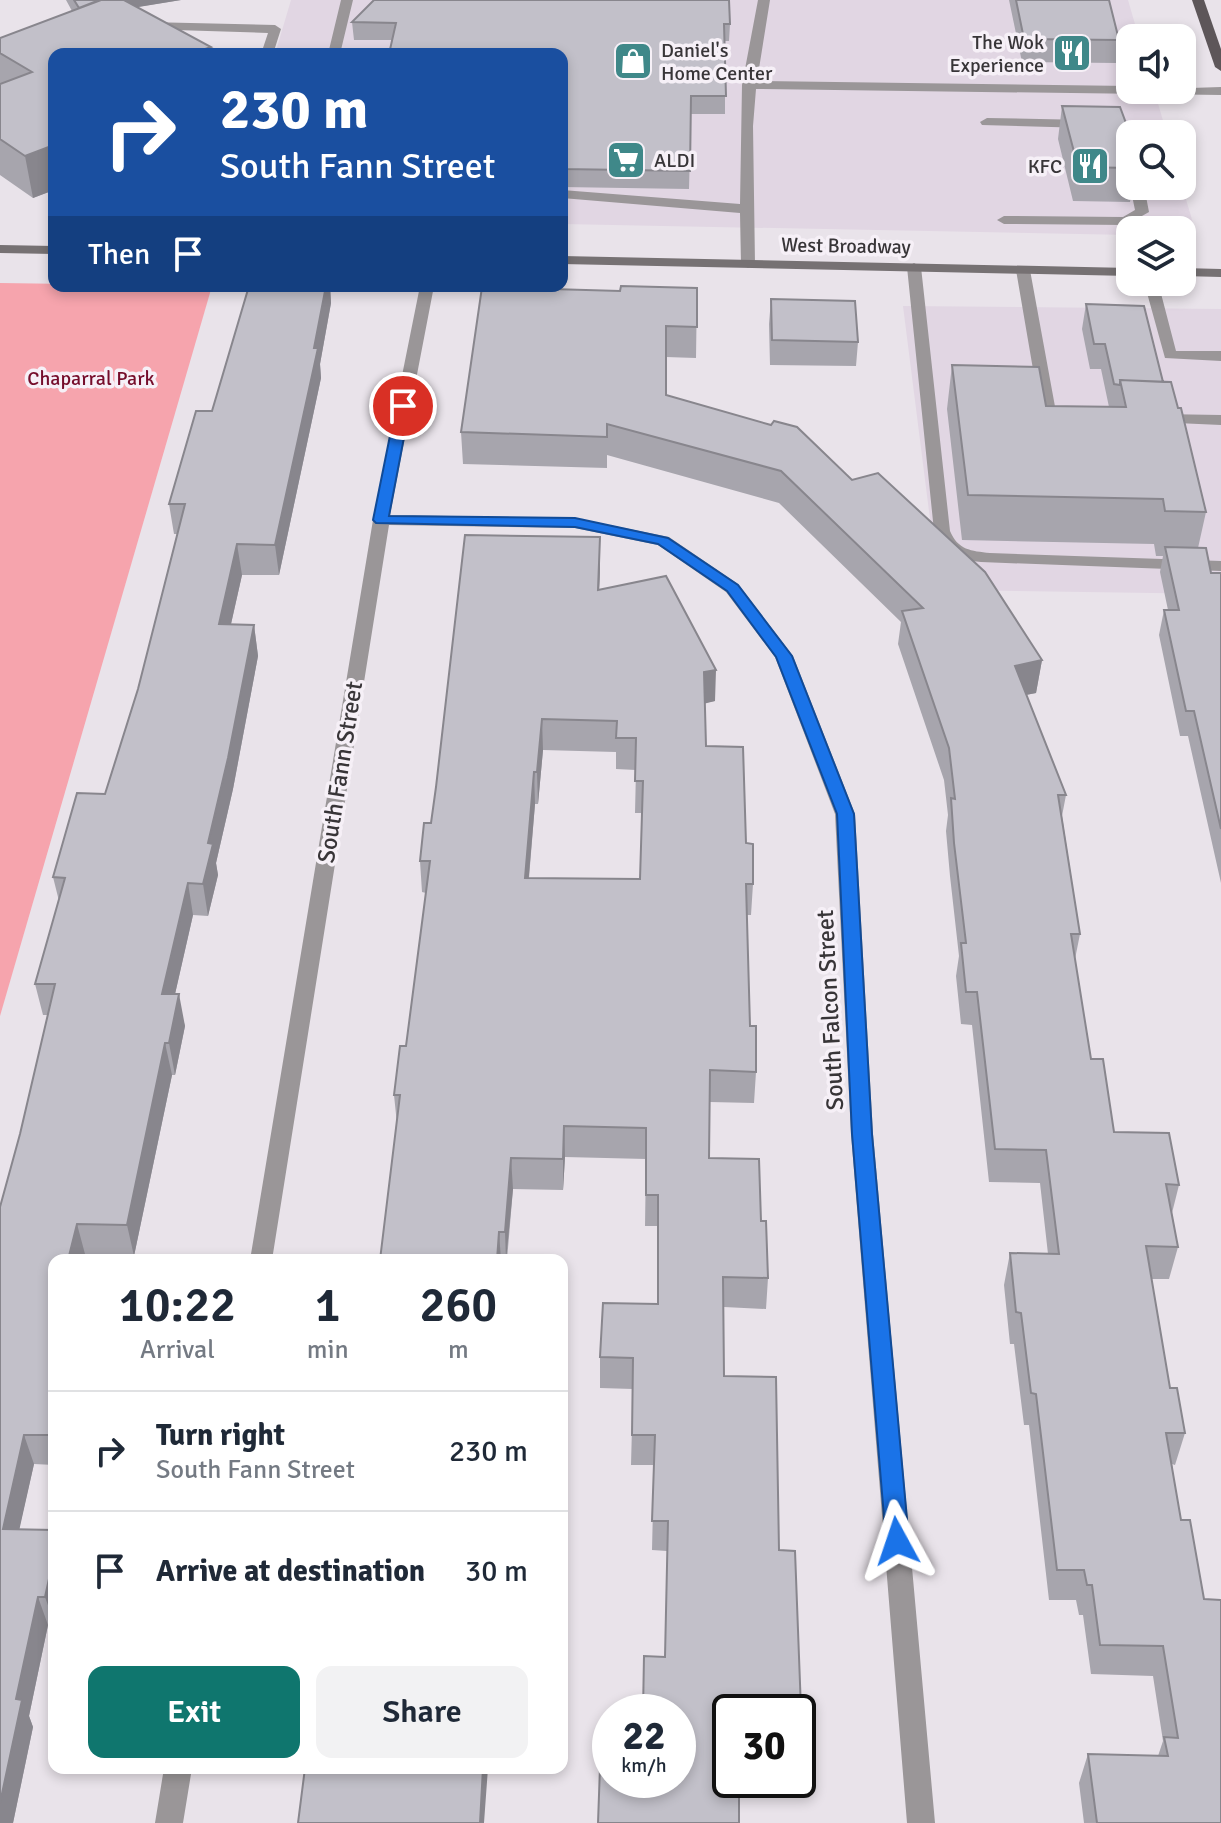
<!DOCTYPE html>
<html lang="en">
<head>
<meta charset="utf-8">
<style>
  body { margin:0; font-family:Signika,sans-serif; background:#f2f2f3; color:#1f2937; height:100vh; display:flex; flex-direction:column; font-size:30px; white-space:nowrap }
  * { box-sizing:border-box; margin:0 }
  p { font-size:26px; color:#747a83 }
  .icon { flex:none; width:44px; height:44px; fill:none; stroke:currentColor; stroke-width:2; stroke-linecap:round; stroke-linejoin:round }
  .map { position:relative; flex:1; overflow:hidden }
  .sheet { position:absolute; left:48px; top:1254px; width:520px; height:520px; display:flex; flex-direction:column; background:#fff; border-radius:16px; box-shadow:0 4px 12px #0003 }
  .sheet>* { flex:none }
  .banner { position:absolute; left:48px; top:48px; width:520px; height:244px; border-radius:16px; box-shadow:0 4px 12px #0003; background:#1a4fa0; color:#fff; overflow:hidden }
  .tools { position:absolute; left:1116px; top:24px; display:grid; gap:16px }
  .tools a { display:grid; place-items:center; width:80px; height:80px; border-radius:16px; background:#fff; box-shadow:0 4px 12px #0003; font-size:40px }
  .speed { position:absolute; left:592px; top:1694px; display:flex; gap:16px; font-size:40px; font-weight:700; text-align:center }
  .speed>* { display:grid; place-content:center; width:104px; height:104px; border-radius:50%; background:#fff; box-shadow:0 4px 12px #0003; line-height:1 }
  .speed small { font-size:20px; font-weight:400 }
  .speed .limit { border:4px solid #111; border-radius:12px; background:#fff; color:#111 }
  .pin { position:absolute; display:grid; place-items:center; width:68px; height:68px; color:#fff; margin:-34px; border:4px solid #fff; border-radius:50%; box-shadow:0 2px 8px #0007 }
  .me { position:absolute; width:88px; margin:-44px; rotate:355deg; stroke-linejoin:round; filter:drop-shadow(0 0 6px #0008) }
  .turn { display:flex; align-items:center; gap:28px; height:168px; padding:0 40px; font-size:36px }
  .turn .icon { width:104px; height:104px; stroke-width:2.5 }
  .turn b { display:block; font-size:56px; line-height:68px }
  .then { display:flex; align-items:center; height:76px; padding:0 40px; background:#0003; gap:16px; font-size:30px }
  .eta { display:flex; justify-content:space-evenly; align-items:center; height:136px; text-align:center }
  .eta b { font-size:48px; font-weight:600; line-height:56px }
  .button { display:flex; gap:16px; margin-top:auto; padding:16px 40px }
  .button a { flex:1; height:92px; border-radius:16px; background:#0f766e; color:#fff; font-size:32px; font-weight:600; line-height:92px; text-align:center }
  .button a+a { background:#f2f2f3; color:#1f2937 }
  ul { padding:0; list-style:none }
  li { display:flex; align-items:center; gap:24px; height:120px; padding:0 40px; border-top:2px solid #e0e1e3 }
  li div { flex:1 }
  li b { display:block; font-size:30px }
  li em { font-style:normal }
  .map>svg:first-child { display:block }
  .built { fill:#e1d6e3 }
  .green { fill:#f6a4ad }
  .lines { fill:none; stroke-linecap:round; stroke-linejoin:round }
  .lane { fill:#9a9698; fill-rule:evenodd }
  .street { fill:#9a9698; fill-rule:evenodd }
  .secondary { fill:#767173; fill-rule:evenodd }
  .primary { fill:#5d5659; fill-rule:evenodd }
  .wall { fill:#a7a5ad; fill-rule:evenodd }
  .shaded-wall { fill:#88868d }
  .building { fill:#c2c0c9; stroke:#88868d; stroke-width:2; fill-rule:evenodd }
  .route { fill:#1a73e8; stroke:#114b97; stroke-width:2 }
  .labels { text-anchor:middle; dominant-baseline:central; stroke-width:7; stroke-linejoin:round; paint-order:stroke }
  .far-poi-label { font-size:20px; fill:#383538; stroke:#f6f0f7; text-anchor:end }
  .far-street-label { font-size:20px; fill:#383538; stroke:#f6f0f7 }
  .far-park-label { font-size:20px; fill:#750d2b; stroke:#f6f0f7 }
  .street-label { font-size:24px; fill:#383538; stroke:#f6f0f7 }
</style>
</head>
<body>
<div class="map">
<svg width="1221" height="1823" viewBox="0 0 1221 1823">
  <rect width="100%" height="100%" fill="#e9e3ea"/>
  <path class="built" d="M 291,0 L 1128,0 L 1139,38 L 1130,38 L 1130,90 L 1154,90 L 1167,134 L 1130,134 L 1130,186 L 1182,186 L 1193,223 L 1178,230 L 1130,230 L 1130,235 L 562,224 L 562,54 L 275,54 Z
    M 903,306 L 1221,309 L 1221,594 L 939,590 Z"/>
  <path class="green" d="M 0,283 L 212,286 L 0,1016 Z"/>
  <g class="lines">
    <path class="lane" d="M 341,0 L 353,0 L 340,54 L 328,54 Z
      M 758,0 L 770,0 L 757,81 L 1130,86 L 1130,90 L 1221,87 L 1221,95 L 756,89 L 753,126 L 755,264 L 748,268 L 741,264 L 740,213 L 562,198 L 562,190 L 740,204 L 742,85 Z
      M 147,22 L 275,25 L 281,29 L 273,54 L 261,54 L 268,33 L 143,29 L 141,26 Z
      M 987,118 L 1087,120 L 1094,124 L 1087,128 L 982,125 L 980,122 Z
      M 1130,186 L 1144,186 L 1149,212 L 1126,225 L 1004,224 L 997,220 L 1004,216 L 1123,217 L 1135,210 Z
      M 914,263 L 921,267 L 950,531 C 958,550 971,551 990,553 L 1221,561 L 1221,571 L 981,562 C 957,560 943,554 934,531 L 907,267 Z
      M 1023,266 L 1030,270 L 1056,412 L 1070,414 L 1070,420 L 1049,421 L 1041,416 L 1016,270 Z
      M 1144,282 L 1158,282 L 1176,351 L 1221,351 L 1221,361 L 1165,358 Z
      M 1160,414 L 1221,415 L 1221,425 L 1154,422 L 1152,419 Z"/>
    <path class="street" d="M 420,286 L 434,286 L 390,515 L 575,518 L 669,537 L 738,584 L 793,656 L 855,814 L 873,1134 L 935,1823 L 907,1823 L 851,1134 L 835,814 L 775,657 L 726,592 L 658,545 L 575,528 L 389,525 L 272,1260 L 250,1260 L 373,520 Z
      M 164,1768 L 192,1768 L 183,1823 L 155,1823 Z"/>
    <path class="secondary" d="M 0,245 L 54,246 L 54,254 L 0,253 Z
      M 562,256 L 1130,268 L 1130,276 L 562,264 Z
      M 1182,268 L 1221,269 L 1221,277 L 1182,276 Z"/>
    <path class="primary" d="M 1192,0 L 1204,0 L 1221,49 L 1221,71 L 1215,67 Z"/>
  </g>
  <path class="wall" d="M 66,0 L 181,0 L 137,7 L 54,54 L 54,190 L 33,198 L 0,175 L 0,39 L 72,11 Z
    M 1009,0 L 1109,0 L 1119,40 L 1116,63 L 1022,62 Z
    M 352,22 L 730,24 L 729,41 L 725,41 L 725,114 L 691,114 L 689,189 L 562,187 L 562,54 L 392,40 L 354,40 Z
    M 1062,106 L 1130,134 L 1130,186 L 1133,186 L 1130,202 L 1073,201 L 1058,139 Z
    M 249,286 L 330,286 L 331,303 L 320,364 L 321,378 L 279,575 L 242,575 L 231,624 L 254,625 L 258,656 L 233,789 L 216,863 L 218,875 L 208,916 L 193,915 L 175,994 L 185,1026 L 175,1075 L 172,1075 L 134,1256 L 85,1254 L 84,1260 L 54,1260 L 54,1465 L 34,1464 L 19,1529 L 54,1530 L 54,1626 L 48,1625 L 29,1716 L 33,1727 L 13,1823 L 0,1823 L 20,1134 L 48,1015 L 43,1015 L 35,984 L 59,901 L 53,877 L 105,794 L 138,689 L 177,534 L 174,534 L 169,504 L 212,411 Z
    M 697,288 L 696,358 L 666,357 L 666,395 L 771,425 L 1042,660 L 1036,693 L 1026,695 L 1066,795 L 1062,816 L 1080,934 L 1075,959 L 1091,1059 L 1114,1132 L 1179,1185 L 1172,1213 L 1178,1247 L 1169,1279 L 1151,1279 L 1170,1388 L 1185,1433 L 1175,1465 L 1172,1464 L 1221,1823 L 1084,1823 L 1079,1783 L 1088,1754 L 1158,1756 L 1163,1741 L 1153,1676 L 1091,1674 L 1083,1615 L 1079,1615 L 1076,1600 L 1049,1600 L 1029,1425 L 1024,1425 L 1014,1344 L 1010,1344 L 1004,1285 L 1010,1253 L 1048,1254 L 1040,1183 L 989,1182 L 972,1025 L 961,1024 L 956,976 L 959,956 L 950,876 L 946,831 L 948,815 L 944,780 L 898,644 L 901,622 L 779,503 L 607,455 L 607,468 L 463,464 L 461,432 L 620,291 Z
    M 771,299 L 858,342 L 856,366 L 770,365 L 769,324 Z
    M 1086,304 L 1163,382 L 1206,512 L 1198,548 L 1211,573 L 1221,573 L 1221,883 L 1188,736 L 1180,736 L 1159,635 L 1164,610 L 1168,610 L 1160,572 L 1163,556 L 1156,556 L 1154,544 L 962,540 L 947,409 L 952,365 L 1046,406 L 1109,407 L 1101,369 L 1090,369 L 1082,329 Z
    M 600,568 L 599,589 L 715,701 L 704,703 L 706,746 L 746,843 L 753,884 L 751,915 L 747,915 L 750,1026 L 756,1072 L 754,1103 L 710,1102 L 709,1158 L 761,1221 L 768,1278 L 766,1309 L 724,1307 L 724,1376 L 779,1550 L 802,1736 L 798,1764 L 798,1712 L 730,1712 L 730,1780 L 742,1780 L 741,1791 L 678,1780 L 665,1657 L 667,1551 L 652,1550 L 654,1465 L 631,1465 L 633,1389 L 600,1388 L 600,1357 L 657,1304 L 658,1226 L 645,1226 L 646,1159 L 565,1157 L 563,1190 L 513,1189 L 507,1260 L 380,1260 L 397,1124 L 394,1095 L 406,1046 L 426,893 L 422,892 L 420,861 L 431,823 ZM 543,750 L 616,752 L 616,769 L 636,770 L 635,813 L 642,813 L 640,879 L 529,878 L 535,804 L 538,804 Z"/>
  <path class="shaded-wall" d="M 83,0 L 181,0 L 102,13 Z
    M 211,47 L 212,54 L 191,54 Z
    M 54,145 L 54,190 L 33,198 L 25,156 Z
    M 326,286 L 330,286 L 331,303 L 320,364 L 321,378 L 279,575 L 275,545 Z
    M 600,537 L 600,568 L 598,621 L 598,590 Z
    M 237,544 L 242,575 L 224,655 L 219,624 Z
    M 254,625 L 258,656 L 233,789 L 216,863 L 218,875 L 208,916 L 203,884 L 208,843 Z
    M 1042,660 L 1036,693 L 1010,698 L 1015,666 Z
    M 716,670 L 715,701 L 703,704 L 704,672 Z
    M 542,719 L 543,750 L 538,804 L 537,772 Z
    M 534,772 L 535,804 L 526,909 L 525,878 Z
    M 188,883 L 193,915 L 168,1025 L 162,994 Z
    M 179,994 L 185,1026 L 175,1075 L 169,1043 Z
    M 165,1043 L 172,1075 L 134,1256 L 127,1225 Z
    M 564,1126 L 565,1157 L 563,1190 L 563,1159 Z
    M 511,1158 L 513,1189 L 506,1260 L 505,1232 Z
    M 77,1224 L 85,1254 L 84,1260 L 68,1260 Z
    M 499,1232 L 501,1260 L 497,1260 Z
    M 24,1435 L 34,1464 L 13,1558 L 3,1529 Z
    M 54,1556 L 54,1622 L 45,1597 Z
    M 38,1597 L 48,1625 L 29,1716 L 33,1727 L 13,1823 L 0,1823 L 0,1803 L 16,1699 Z
    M 483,1768 L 488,1768 L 484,1823 L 480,1823 Z"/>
  <path class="building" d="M 74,0 L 95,0 L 97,1 L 79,8 Z
    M 101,0 L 124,0 L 211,47 L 191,54 L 54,54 L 54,145 L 25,156 L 0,139 L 0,84 L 32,72 L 0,53 L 0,38 Z
    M 374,0 L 729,0 L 730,24 L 724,24 L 726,96 L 691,96 L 690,171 L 562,169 L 562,54 L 389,54 L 396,23 L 352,22 Z
    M 1016,0 L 1109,0 L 1119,40 L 1024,39 Z
    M 1062,106 L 1120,107 L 1130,134 L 1130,168 L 1078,167 Z
    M 249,286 L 326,286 L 314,348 L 318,348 L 275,545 L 237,544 L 219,624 L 254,625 L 228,758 L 208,843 L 213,844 L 203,884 L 188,883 L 162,994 L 179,994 L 169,1043 L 165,1043 L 127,1225 L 77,1224 L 68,1260 L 54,1260 L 54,1435 L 24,1435 L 3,1529 L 54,1530 L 54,1556 L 45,1597 L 38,1597 L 16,1699 L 22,1700 L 0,1803 L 0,1207 L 20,1134 L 55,984 L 35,984 L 65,878 L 53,877 L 77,793 L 105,794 L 138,689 L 185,504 L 169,504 L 196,411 L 212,411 Z
    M 621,286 L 697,288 L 697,327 L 666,326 L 666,395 L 771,425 L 774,421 L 797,427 L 852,480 L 878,473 L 985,572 L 1042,660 L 1015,666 L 1066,795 L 1058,795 L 1080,934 L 1071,934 L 1091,1059 L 1103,1059 L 1114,1132 L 1169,1133 L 1179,1185 L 1166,1184 L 1178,1247 L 1146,1246 L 1170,1388 L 1177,1388 L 1185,1433 L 1166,1433 L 1181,1520 L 1190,1520 L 1204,1599 L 1221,1600 L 1221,1823 L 1097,1823 L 1088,1754 L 1168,1756 L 1164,1737 L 1178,1738 L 1163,1646 L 1100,1645 L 1092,1585 L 1087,1585 L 1084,1570 L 1057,1570 L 1036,1394 L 1031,1393 L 1021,1313 L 1016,1312 L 1010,1253 L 1059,1254 L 1046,1150 L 995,1149 L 977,992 L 966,992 L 961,943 L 966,943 L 954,843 L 951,798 L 955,799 L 949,748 L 902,611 L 923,608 L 781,471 L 607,424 L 607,437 L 461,432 L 482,287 L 620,291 Z
    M 771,299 L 855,301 L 858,342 L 772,340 Z
    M 1086,304 L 1144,306 L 1163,382 L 1120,380 L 1120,385 L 1114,384 L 1105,344 L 1094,344 Z
    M 952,365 L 1039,367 L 1046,406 L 1126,407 L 1120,380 L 1171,382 L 1178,408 L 1181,408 L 1206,512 L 1165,511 L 1163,499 L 968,495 Z
    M 465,535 L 600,537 L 598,590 L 666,576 L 716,670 L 704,672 L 706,746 L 743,747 L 746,843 L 753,844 L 753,884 L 746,884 L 750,1026 L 756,1026 L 756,1072 L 710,1070 L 709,1158 L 759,1159 L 761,1221 L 766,1221 L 768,1278 L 723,1277 L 724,1376 L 776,1377 L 779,1550 L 795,1551 L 802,1736 L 798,1736 L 798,1712 L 730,1712 L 730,1780 L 739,1780 L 739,1823 L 598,1823 L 601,1739 L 610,1739 L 610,1780 L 678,1780 L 678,1712 L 643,1712 L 644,1656 L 665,1657 L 668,1521 L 652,1521 L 655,1435 L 632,1435 L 633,1358 L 600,1357 L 603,1303 L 658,1304 L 658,1195 L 646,1195 L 646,1128 L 564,1126 L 563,1159 L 511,1158 L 505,1232 L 499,1232 L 497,1260 L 380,1260 L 400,1095 L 394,1095 L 400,1046 L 406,1046 L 430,861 L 420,861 L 424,823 L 431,823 L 436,787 ZM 542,719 L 617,721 L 616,738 L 636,738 L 635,781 L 643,781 L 640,879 L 525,878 L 534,772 L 537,772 Z
    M 1165,547 L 1206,548 L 1211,573 L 1221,573 L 1221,829 L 1194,711 L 1186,711 L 1164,610 L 1179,610 Z
    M 305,1768 L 483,1768 L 480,1823 L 298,1823 Z"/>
  <path class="route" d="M 403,402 L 410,406 L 389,516 L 575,518 L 668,538 L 738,585 L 792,656 L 854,814 L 872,1134 L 909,1541 L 905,1548 L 897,1552 L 889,1548 L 886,1541 L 852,1134 L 837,814 L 776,657 L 727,591 L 658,544 L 575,527 L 376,523 L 373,520 L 396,406 Z"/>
  <defs>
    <symbol id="restaurant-square" viewBox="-11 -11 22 22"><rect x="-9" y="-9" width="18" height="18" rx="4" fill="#3f8889" stroke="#f6f0f7"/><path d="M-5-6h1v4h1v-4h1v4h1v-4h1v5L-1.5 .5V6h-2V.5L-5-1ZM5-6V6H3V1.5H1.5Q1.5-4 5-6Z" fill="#fff"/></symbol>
    <symbol id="shop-square" viewBox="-11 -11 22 22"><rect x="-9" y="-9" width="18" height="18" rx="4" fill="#3f8889" stroke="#f6f0f7"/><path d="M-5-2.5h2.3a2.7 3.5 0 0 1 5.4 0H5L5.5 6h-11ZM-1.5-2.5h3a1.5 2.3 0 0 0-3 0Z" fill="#fff"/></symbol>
    <symbol id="supermarket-square" viewBox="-11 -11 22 22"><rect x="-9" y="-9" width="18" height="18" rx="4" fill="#3f8889" stroke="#f6f0f7"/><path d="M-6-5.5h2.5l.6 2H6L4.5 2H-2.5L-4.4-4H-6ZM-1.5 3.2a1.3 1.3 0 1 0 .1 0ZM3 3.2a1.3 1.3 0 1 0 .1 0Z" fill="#fff"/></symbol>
  </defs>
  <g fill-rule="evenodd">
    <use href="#restaurant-square" x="1050" y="31" width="44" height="44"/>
    <use href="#shop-square" x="611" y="39" width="44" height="44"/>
    <use href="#supermarket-square" x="604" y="138" width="44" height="44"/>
    <use href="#restaurant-square" x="1068" y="144" width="44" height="44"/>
  </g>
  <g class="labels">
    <g class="far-poi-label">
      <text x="1044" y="42">The Wok<tspan x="1044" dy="23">Experience</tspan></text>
      <text x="661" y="50" text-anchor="start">Daniel's<tspan x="661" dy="23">Home Center</tspan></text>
      <text x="654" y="160" text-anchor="start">ALDI</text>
      <text x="1062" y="166">KFC</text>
    </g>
    <g class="far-street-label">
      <text transform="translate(846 246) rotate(1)">West Broadway</text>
    </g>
    <g class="far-park-label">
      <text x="91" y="378">Chaparral Park</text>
    </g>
    <g class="street-label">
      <text transform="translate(340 772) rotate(-81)">South Fann Street</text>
      <text transform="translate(830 1010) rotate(-93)">South Falcon Street</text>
    </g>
  </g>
</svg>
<div class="tools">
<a><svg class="icon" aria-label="sound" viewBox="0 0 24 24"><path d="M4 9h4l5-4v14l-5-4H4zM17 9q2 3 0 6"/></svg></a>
<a><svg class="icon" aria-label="search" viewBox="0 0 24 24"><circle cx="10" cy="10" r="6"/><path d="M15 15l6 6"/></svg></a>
<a><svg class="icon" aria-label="layers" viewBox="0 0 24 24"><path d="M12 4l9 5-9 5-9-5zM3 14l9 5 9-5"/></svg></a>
</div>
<div class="speed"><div>22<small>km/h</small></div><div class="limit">30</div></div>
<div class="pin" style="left:403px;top:406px;background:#d93025"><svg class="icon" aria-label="arrive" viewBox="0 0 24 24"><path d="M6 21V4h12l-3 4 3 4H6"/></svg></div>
<svg class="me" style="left:897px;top:1541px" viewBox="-20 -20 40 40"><path d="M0-17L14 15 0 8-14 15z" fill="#1a73e8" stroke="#fff" stroke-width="4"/></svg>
<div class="banner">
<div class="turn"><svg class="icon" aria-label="right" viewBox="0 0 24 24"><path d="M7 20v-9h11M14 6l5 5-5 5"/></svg><div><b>230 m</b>South Fann Street</div></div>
<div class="then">Then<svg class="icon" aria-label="arrive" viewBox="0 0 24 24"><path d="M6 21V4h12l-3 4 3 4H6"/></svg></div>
</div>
<section class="sheet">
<div class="eta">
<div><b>10:22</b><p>Arrival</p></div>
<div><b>1</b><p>min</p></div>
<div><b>260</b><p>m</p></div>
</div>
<ul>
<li><svg class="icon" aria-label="right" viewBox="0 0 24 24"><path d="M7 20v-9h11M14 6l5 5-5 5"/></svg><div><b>Turn right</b><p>South Fann Street</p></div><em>230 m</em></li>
<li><svg class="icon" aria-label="arrive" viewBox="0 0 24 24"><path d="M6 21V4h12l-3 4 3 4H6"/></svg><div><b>Arrive at destination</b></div><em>30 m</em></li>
</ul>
<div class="button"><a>Exit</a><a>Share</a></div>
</section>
</div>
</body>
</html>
